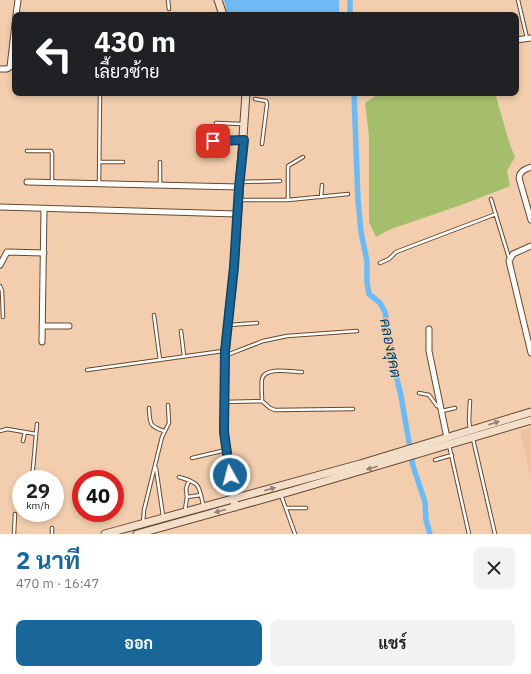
<!DOCTYPE html>
<html lang="th">
<head>
<meta charset="utf-8">
<style>
  body { margin:0; font-family:"IBM Plex Sans",Sarabun,sans-serif; background:#f2f2f2; color:#222; height:100vh; display:flex; flex-direction:column; font-size:15px; white-space:nowrap }
  * { box-sizing:border-box; margin:0 }
  p { font-size:13px; color:#767676 }
  .icon { flex:none; width:22px; height:22px; fill:none; stroke:currentColor; stroke-width:2; stroke-linecap:round; stroke-linejoin:round }
  .map { position:relative; height:534px; overflow:hidden }
  .side { display:flex; flex-direction:column; background:#fff; flex:1 }
  .side>* { flex:none }
  .guide { position:absolute; left:12px; top:12px; width:507px; height:84px; border-radius:8px; box-shadow:0 2px 6px #0003; background:#202124; color:#fff; overflow:hidden }
  .speed { position:absolute; left:12px; top:470px; display:flex; gap:8px; font-size:20px; font-weight:700; text-align:center }
  .speed>* { display:grid; place-content:center; width:52px; height:52px; border-radius:50%; background:#fff; box-shadow:0 2px 6px #0003; line-height:1 }
  .speed small { font-size:10px; font-weight:400 }
  .speed .limit { border:6px solid #d22; background:#fff; color:#111 }
  .pin { position:absolute; display:grid; place-items:center; width:34px; height:34px; color:#fff; margin:-17px; border-radius:8px; box-shadow:0 2px 6px #0006 }
  .me { position:absolute; width:44px; margin:-22px; rotate:353deg; stroke-linejoin:round; filter:drop-shadow(0 0 3px #0008) }
  .turn { display:flex; align-items:center; gap:14px; height:84px; padding:0 16px; font-size:18px }
  .turn .icon { width:52px; height:52px; stroke-width:2.5 }
  .turn b { display:block; font-size:28px; line-height:34px }
  .round { display:grid; place-items:center; flex:none; width:42px; height:42px; border-radius:8px; background:#f2f2f2 }
  .summary { display:flex; align-items:center; justify-content:space-between; height:68px; padding:0 16px }
  h1 { font-size:24px; font-weight:700; line-height:30px; color:#196799 }
  .action { display:flex; gap:8px; margin-top:auto; padding:8px 16px }
  .action a { flex:1; height:46px; border-radius:8px; background:#196799; color:#fff; font-size:16px; font-weight:700; line-height:46px; text-align:center }
  .action a+a { background:#f2f2f2; color:#222 }
  .map>svg:first-child { display:block }
  .built { fill:#edc39e }
  .green { fill:#a5be6b }
  .water { fill:#6dbbf6 }
  .lines { fill:none; stroke-linecap:round; stroke-linejoin:round }
  .canal { stroke:#6dbbf6; stroke-width:5.5 }
  .lane-casing { stroke:#67482c; stroke-width:4.5 }
  .street-casing { stroke:#67482c; stroke-width:7 }
  .secondary-casing { stroke:#67482c; stroke-width:9 }
  .lane { stroke:#fff; stroke-width:2.5 }
  .street { stroke:#fff; stroke-width:5 }
  .secondary { stroke:#f3deca; stroke-width:7 }
  .oneway { fill:#907f70 }
  .route-casing { stroke:#104363; stroke-width:10 }
  .route { stroke:#196799; stroke-width:7 }
  .labels { text-anchor:middle; dominant-baseline:central; stroke-width:3; stroke-linejoin:round; paint-order:stroke }
  .water-label { font-size:15px; font-style:italic; fill:#004065; stroke:#f2ceae }
</style>
</head>
<body>
<div class="map">
<svg width="531" height="534" viewBox="0 0 531 534">
  <rect width="100%" height="100%" fill="#f2ceae"/>
  <path class="built" d="M 531,428 L 531,479 L 520,431 Z"/>
  <path class="green" d="M 380,93 L 495,93 L 510,145 L 515,157 L 507,171 L 510,186 L 464,204 L 391,229 L 376,237 L 369,222 L 369,136 L 365,103 Z"/>
  <path class="water" d="M 224,0 L 339,0 L 339,15 L 240,15 L 239,12 L 227,12 Z"/>
  <g class="lines">
    <path class="canal" d="M 350,15 L 350,0
      M 354,93 L 358,200 L 361,232 L 367,261 L 367,283 L 369,294 L 380,303 L 385,312 L 393,362 L 401,396 L 408,436 L 413,466 L 425,502 L 426,520 L 430,534"/>
    <defs>
      <path id="lane" d="M 168,0 L 169,9
        M 518,0 L 527,38
        M 255,99 L 266,101 L 267,104 L 262,144
        M 216,123 L 242,124
        M 213,141 L 241,140
        M 27,151 L 51,151 L 52,153 L 52,182
        M 99,162 L 123,162
        M 160,162 L 160,185
        M 240,182 L 280,181
        M 99,183 L 100,93
        M 321,197 L 322,185
        M 491,199 L 509,258
        M 239,200 L 288,200 L 348,194
        M 288,200 L 288,166 L 303,157
        M 380,263 L 389,259 L 396,252 L 496,214
        M 0,286 L 2,291 L 3,317
        M 154,315 L 160,360
        M 229,325 L 257,323
        M 181,331 L 184,356
        M 227,355 L 263,341 L 287,336 L 357,331
        M 87,370 L 223,351
        M 419,393 L 429,395 L 437,406 L 441,408
        M 262,401 C 262,394 261,386 262,379 C 265,366 292,372 302,372
        M 470,401 L 469,420 L 470,429
        M 224,402 L 262,401 L 270,408 L 275,410 L 353,409
        M 149,408 C 150,424 149,426 164,431
        M 442,411 L 455,408
        M 0,431 L 7,429 L 36,434
        M 473,439 L 495,534
        M 23,441 L 25,432
        M 449,445 L 469,534
        M 192,458 L 226,450
        M 435,460 L 452,455
        M 156,468 L 163,516
        M 179,477 C 200,483 199,485 203,505
        M 32,479 L 37,424
        M 281,495 L 295,534
        M 187,497 L 186,489 L 189,480
        M 286,508 L 306,508
        M 185,510 L 187,497 L 201,495
        M 143,523 L 144,510 L 162,437 L 169,423 L 168,405
        M 52,528 L 52,534
        M 14,534 L 15,514"/>
      <path id="street" d="M 16,15 L 18,0
        M 516,40 L 531,38
        M 0,69 L 7,69 L 10,67 L 15,24
        M 531,167 C 525,169 520,171 519,178 L 531,220
        M 27,182 L 239,187
        M 0,207 L 237,214
        M 531,246 L 513,254 L 509,261 L 531,353
        M 0,265 L 7,252 L 44,253
        M 42,326 L 69,326
        M 429,329 L 429,351 L 447,438
        M 42,342 L 44,209"/>
      <path id="secondary" d="M 218,0 L 223,15
        M 235,507 L 224,432 L 225,351 L 234,267 L 246,93
        M 105,534 L 360,464 L 531,412
        M 137,534 L 292,491 L 531,420"/>
    </defs>
    <use href="#lane" class="lane-casing"/>
    <use href="#street" class="street-casing"/>
    <use href="#secondary" class="secondary-casing"/>
    <use href="#lane" class="lane"/>
    <use href="#street" class="street"/>
    <use href="#secondary" class="secondary"/>
  </g>
  <defs><path id="oneway-solid" d="M-6-.8H1V-3.2L6.5 0L1 3.2V.8H-6Z"/></defs>
  <g class="oneway">
    <use href="#oneway-solid" transform="translate(494 423) rotate(-17)"/>
    <use href="#oneway-solid" transform="translate(372 468) rotate(164)"/>
    <use href="#oneway-solid" transform="translate(270 489) rotate(-16)"/>
    <use href="#oneway-solid" transform="translate(220 511) rotate(165)"/>
  </g>
  <g class="lines">
    <defs>
      <path id="route" d="M 213,141 L 244,140 L 239,187 L 234,267 L 225,351 L 224,432 L 230,475"/>
    </defs>
    <use href="#route" class="route-casing"/>
    <use href="#route" class="route"/>
  </g>
  <g class="labels">
    <g class="water-label">
      <text transform="translate(391 348) rotate(79)">คลองสุคต</text>
    </g>
  </g>
</svg>
<div class="speed"><div>29<small>km/h</small></div><div class="limit">40</div></div>
<div class="pin" style="left:213px;top:141px;background:#d93025"><svg class="icon" aria-label="arrive" viewBox="0 0 24 24"><path d="M6 21V4h12l-3 4 3 4H6"/></svg></div>
<svg class="me" style="left:230px;top:475px" viewBox="-20 -20 40 40"><circle r="17" fill="#196799" stroke="#fff" stroke-width="3"/><path d="M0-11L8 9 0 5-8 9z" fill="#fff"/></svg>
<div class="guide">
<div class="turn"><svg class="icon" aria-label="left" viewBox="0 0 24 24"><path d="M17 20v-9H6M10 6l-5 5 5 5"/></svg><div><b>430 m</b>เลี้ยวซ้าย</div></div>
</div>
</div>
<section class="side">
<div class="summary"><div><h1>2 นาที</h1><p>470 m · 16:47</p></div><a class="round"><svg class="icon" aria-label="close" viewBox="0 0 24 24"><path d="M6 6l12 12M18 6L6 18"/></svg></a></div>
<div class="action"><a>ออก</a><a>แชร์</a></div>
</section>
</body>
</html>
